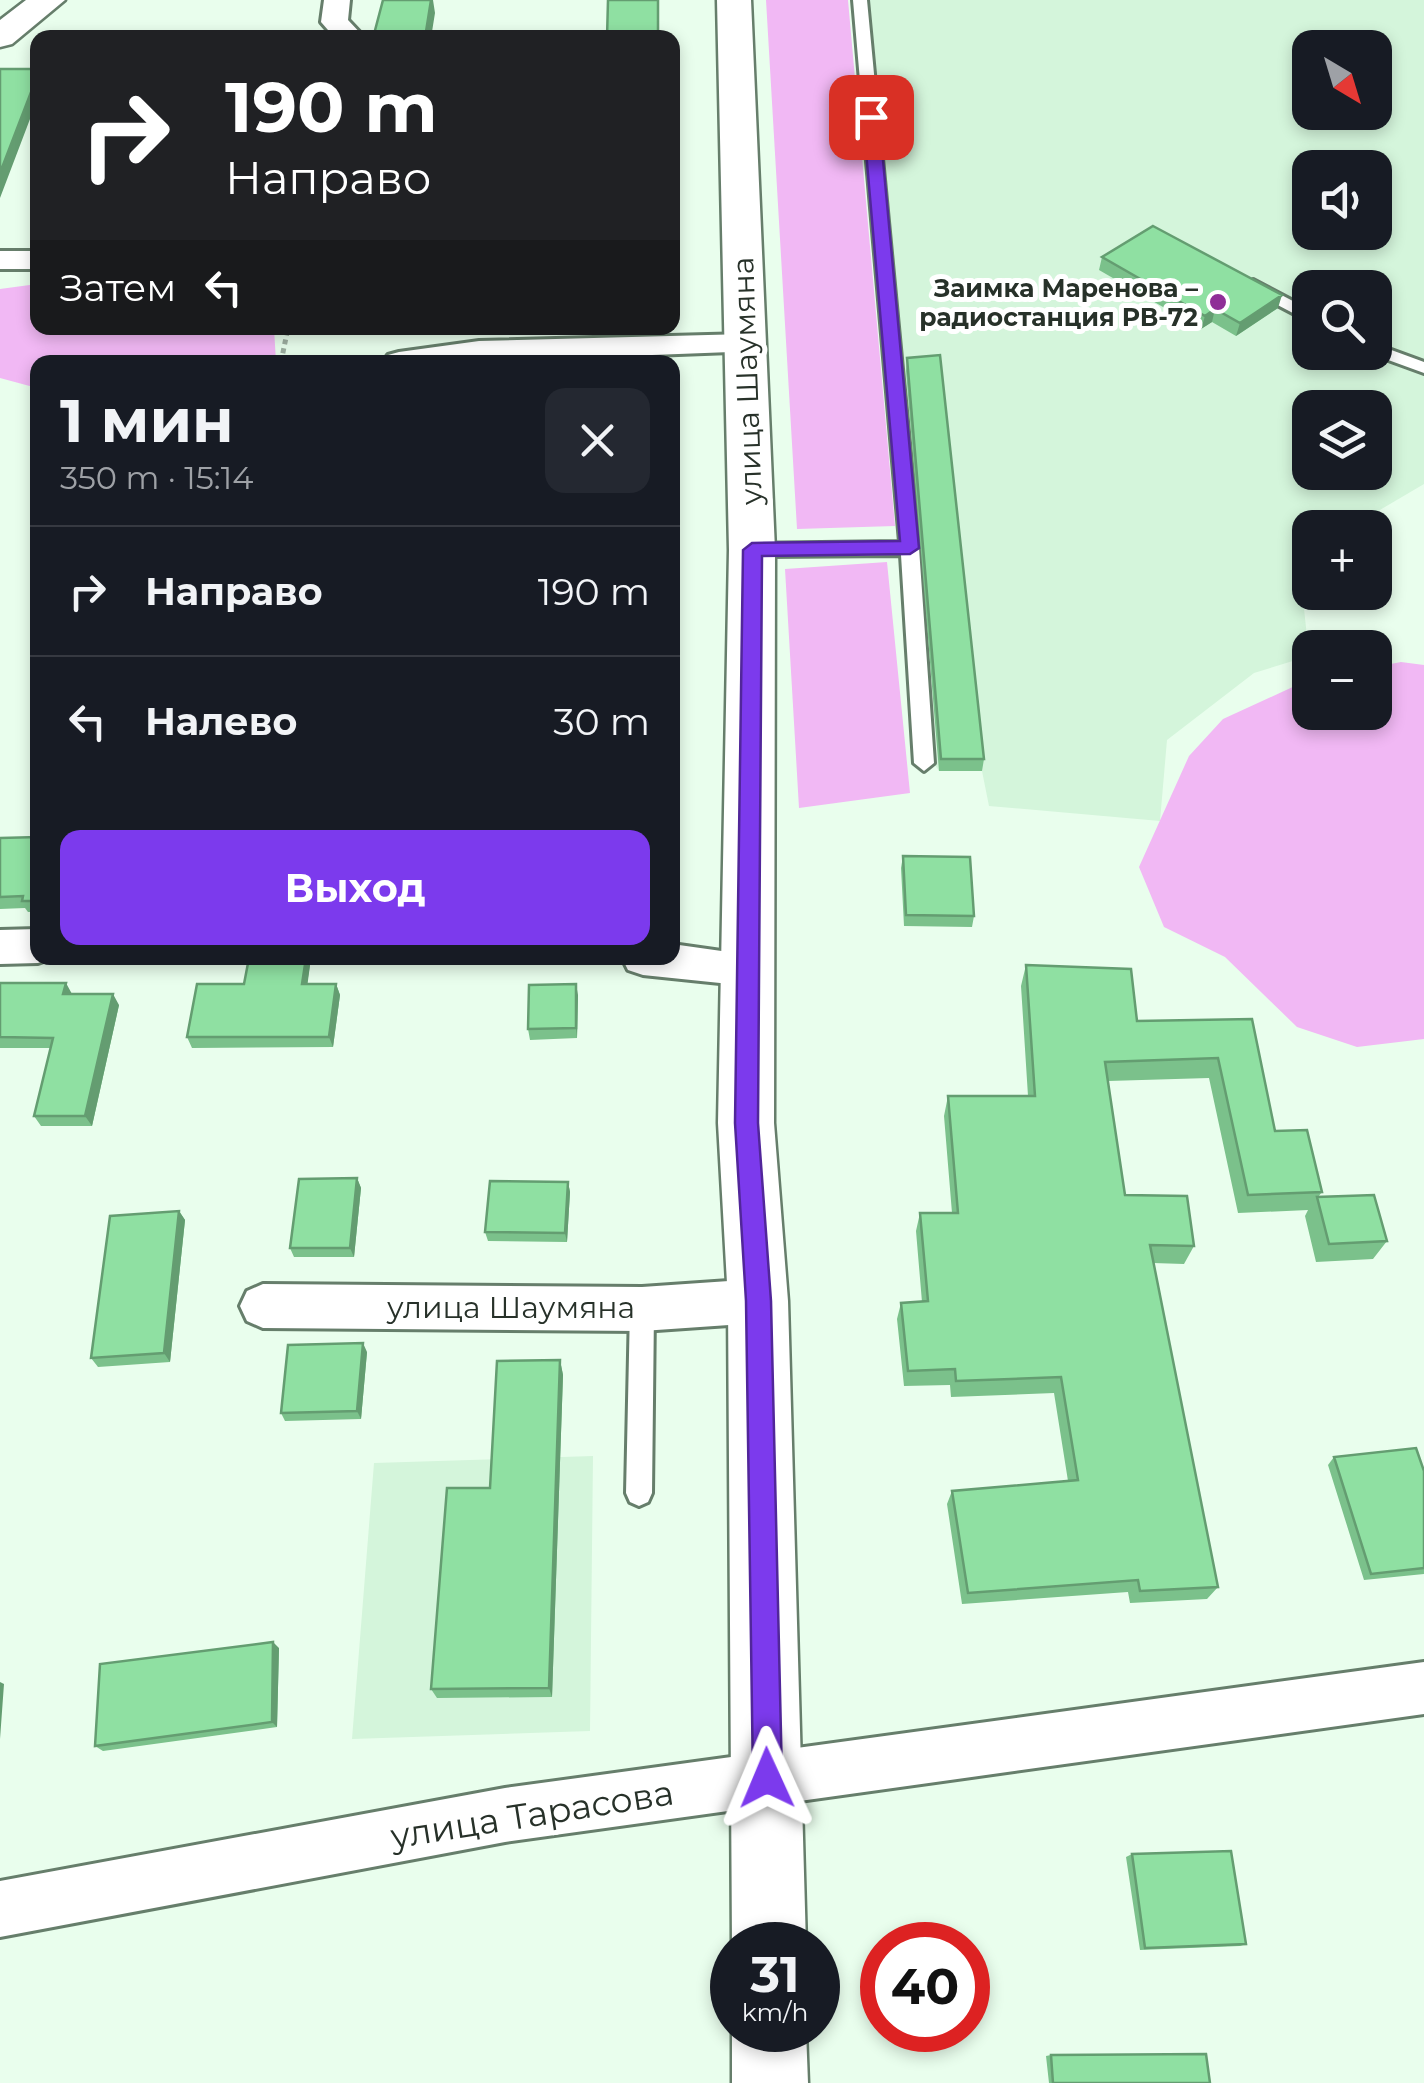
<!DOCTYPE html>
<html lang="ru">
<head>
<meta charset="utf-8">
<style>
  body { margin:0; font-family:Montserrat,sans-serif; background:#242831; color:#f1f3f6; height:100vh; display:flex; flex-direction:column; font-size:38px; white-space:nowrap }
  * { box-sizing:border-box; margin:0 }
  p { font-size:32px; color:#9ea1a6 }
  .icon { flex:none; width:55px; height:55px; fill:none; stroke:currentColor; stroke-width:2; stroke-linecap:round; stroke-linejoin:round }
  .map { position:relative; flex:1; overflow:hidden }
  .side { position:absolute; left:30px; top:355px; width:650px; height:610px; display:flex; flex-direction:column; background:#171b24; border-radius:20px; box-shadow:0 5px 15px #0003 }
  .side>* { flex:none }
  .hud { position:absolute; left:30px; top:30px; width:650px; height:305px; border-radius:20px; box-shadow:0 5px 15px #0003; background:#202124; color:#fff; overflow:hidden }
  .needle { width:65px; rotate:142deg }
  .fabs { position:absolute; left:1292px; top:30px; display:grid; gap:20px }
  .fabs a { display:grid; place-items:center; width:100px; height:100px; border-radius:20px; background:#171b24; box-shadow:0 5px 15px #0003; font-size:50px }
  .speed { position:absolute; left:710px; top:1922px; display:flex; gap:20px; font-size:50px; font-weight:700; text-align:center }
  .speed>* { display:grid; place-content:center; width:130px; height:130px; border-radius:50%; background:#171b24; box-shadow:0 5px 15px #0003; line-height:1 }
  .speed small { font-size:25px; font-weight:400 }
  .speed .limit { border:15px solid #d22; background:#fff; color:#111 }
  .pin { position:absolute; display:grid; place-items:center; width:85px; height:85px; color:#fff; margin:-42px; border-radius:20px; box-shadow:0 5px 15px #0006 }
  .me { position:absolute; width:110px; margin:-55px; rotate:359deg; stroke-linejoin:round; filter:drop-shadow(0 0 8px #0008) }
  .turn { display:flex; align-items:center; gap:35px; height:210px; padding:0 30px; font-size:45px }
  .turn .icon { width:130px; height:130px; stroke-width:2.5 }
  .turn b { display:block; font-size:70px; line-height:85px }
  .then { display:flex; align-items:center; height:95px; padding:0 30px; background:#0003; gap:20px; font-size:38px }
  .round { display:grid; place-items:center; flex:none; width:105px; height:105px; border-radius:20px; background:#242831 }
  .summary { display:flex; align-items:center; justify-content:space-between; height:170px; padding:0 30px }
  h1 { font-size:60px; font-weight:700; line-height:75px }
  .cta { display:flex; gap:20px; margin-top:auto; padding:20px 30px }
  .cta a { flex:1; height:115px; border-radius:20px; background:#7c3aed; color:#fff; font-size:40px; font-weight:700; line-height:115px; text-align:center }
  ul { padding:0; list-style:none }
  li { display:flex; align-items:center; gap:30px; height:130px; padding:0 30px; border-top:2px solid #363941 }
  li div { flex:1 }
  li b { display:block; font-size:38px }
  li em { font-style:normal }
  .map>svg:first-child { display:block }
  .built { fill:#d4f5db; fill-rule:evenodd }
  .green { fill:#f1b8f4 }
  .lines { fill:none; stroke-linecap:round; stroke-linejoin:round }
  .lane-casing { stroke:#667e6b; stroke-width:6 }
  .street-casing { stroke:#667e6b; stroke-width:6 }
  .secondary-casing { stroke:#667e6b; stroke-width:5 }
  .path { stroke:#9daea0; stroke-width:5; stroke-dasharray:5 4; stroke-linecap:butt }
  .lane { fill:#fff; fill-rule:evenodd }
  .street { fill:#fff; fill-rule:evenodd }
  .secondary { fill:#fff; fill-rule:evenodd }
  .wall { fill:#7bc18b }
  .shaded-wall { fill:#649d71 }
  .building { fill:#8fe0a2; stroke:#649d71; stroke-width:2.5 }
  .route { fill:#7c3aed; stroke:#51269a; stroke-width:2.5 }
  .poi-dot { fill:#8f2e97; stroke:#fff; stroke-width:4 }
  .labels { text-anchor:middle; dominant-baseline:central; stroke-width:10; stroke-linejoin:round; paint-order:stroke }
  .far-poi-label { font-size:25px; font-weight:bold; fill:#273129; stroke:#fff; text-anchor:end }
  .street-label { font-size:30px; fill:#273129; stroke:#fff }
  .near-street-label { font-size:35px; fill:#273129; stroke:#fff }
</style>
</head>
<body>
<div class="map">
<svg width="1424" height="2083" viewBox="0 0 1424 2083">
  <rect width="100%" height="100%" fill="#e9feed"/>
  <path class="built" d="M 857,0 L 1424,0 L 1424,484 L 1351,527 L 1310,528 L 1310,553 L 1299,561 L 1309,656 L 1254,673 L 1167,740 L 1160,821 L 989,806 L 982,771 L 939,771 L 922,746 ZM 1310,48 L 1375,48 L 1375,112 L 1310,112 ZM 1310,168 L 1375,168 L 1375,232 L 1310,232 ZM 1310,288 L 1375,288 L 1375,352 L 1310,352 ZM 1310,408 L 1375,408 L 1375,472 L 1310,472 Z
    M 593,1456 L 590,1731 L 352,1739 L 374,1463 Z"/>
  <path class="green" d="M 766,0 L 848,0 L 895,526 L 797,529 Z
    M 37,284 L 38,328 L 274,328 L 276,362 L 38,362 L 37,388 L 0,378 L 0,289 Z
    M 887,562 L 910,793 L 799,808 L 785,569 Z
    M 1401,662 L 1424,665 L 1424,1039 L 1357,1047 L 1297,1027 L 1225,957 L 1164,927 L 1139,867 L 1189,756 L 1223,719 L 1310,679 L 1310,712 L 1375,712 L 1375,667 Z"/>
  <g class="lines">
    <defs>
      <path id="lane" d="M 853,0 L 867,0 L 919,548 L 934,763 L 924,771 L 914,763 L 901,555 L 752,556 L 743,550 L 752,544 L 900,542 Z
        M 1253,280 L 1310,310 L 1310,322 L 1247,289 L 1245,285 Z
        M 1375,344 L 1424,362 L 1424,373 L 1369,353 L 1375,352 Z
        M 642,1298 L 651,1301 L 654,1309 L 652,1493 L 648,1502 L 639,1506 L 630,1502 L 626,1493 L 630,1309 L 633,1301 Z"/>
      <path id="street" d="M 324,0 L 350,0 L 348,20 L 365,38 L 335,38 L 321,22 Z
        M 0,251 L 38,251 L 38,269 L 0,269 Z
        M 746,334 L 757,337 L 762,344 L 757,351 L 469,362 L 383,362 L 388,355 L 399,352 L 479,341 Z
        M 38,929 L 38,958 L 53,958 L 38,963 L 0,964 L 0,930 Z
        M 672,944 L 764,957 L 770,969 L 764,981 L 749,986 L 643,975 L 628,970 L 622,958 L 672,958 Z
        M 758,1279 L 774,1286 L 781,1301 L 774,1316 L 758,1323 L 642,1331 L 263,1328 L 247,1321 L 240,1306 L 247,1291 L 263,1284 L 642,1287 Z
        M 1424,1662 L 1424,1714 L 505,1842 L 0,1937 L 0,1881 L 505,1788 Z"/>
      <path id="secondary" d="M 26,0 L 65,0 L 12,44 L 0,47 L 0,20 Z
        M 717,0 L 751,0 L 775,550 L 774,1123 L 788,1301 L 806,1945 L 732,1945 L 728,1301 L 718,1123 L 729,550 Z
        M 732,2028 L 806,2030 L 808,2083 L 732,2083 Z"/>
    </defs>
    <use href="#lane" class="lane-casing"/>
    <use href="#street" class="street-casing"/>
    <use href="#secondary" class="secondary-casing"/>
    <path class="path" d="M 281,362 L 288,328"/>
    <use href="#lane" class="lane"/>
    <use href="#street" class="street"/>
    <use href="#secondary" class="secondary"/>
  </g>
  <path class="wall" d="M 1102,257 L 1278,308 L 1236,336 L 1212,322 L 1201,329 L 1099,270 Z
    M 907,358 L 984,759 L 982,771 L 939,771 L 906,371 Z
    M 38,837 L 38,912 L 28,912 L 25,908 L 0,909 L 0,838 Z
    M 903,856 L 974,916 L 972,927 L 904,926 L 901,868 Z
    M 249,958 L 311,958 L 307,984 L 336,984 L 340,995 L 333,1047 L 192,1048 L 187,1037 L 244,984 Z
    M 1026,965 L 1137,1021 L 1252,1019 L 1275,1131 L 1322,1192 L 1318,1197 L 1387,1241 L 1373,1259 L 1316,1262 L 1305,1216 L 1308,1210 L 1238,1213 L 1209,1078 L 1108,1081 L 1125,1195 L 1194,1246 L 1184,1264 L 1153,1263 L 1218,1587 L 1207,1599 L 1130,1603 L 1128,1592 L 962,1604 L 947,1504 L 952,1491 L 1068,1481 L 1054,1393 L 951,1397 L 950,1385 L 904,1386 L 897,1319 L 901,1303 L 922,1302 L 916,1231 L 920,1213 L 952,1213 L 944,1116 L 948,1096 L 1028,1096 L 1021,986 Z
    M 0,983 L 72,994 L 119,1005 L 92,1126 L 41,1126 L 34,1116 L 51,1048 L 0,1048 Z
    M 578,995 L 577,1038 L 530,1040 L 528,1029 Z
    M 357,1178 L 361,1188 L 354,1257 L 294,1257 L 290,1248 Z
    M 568,1182 L 570,1192 L 567,1242 L 488,1241 L 485,1232 Z
    M 179,1211 L 185,1220 L 170,1362 L 98,1367 L 91,1358 Z
    M 367,1352 L 361,1419 L 285,1421 L 281,1413 Z
    M 560,1360 L 563,1375 L 552,1697 L 437,1698 L 431,1689 L 490,1488 Z
    M 1334,1457 L 1424,1471 L 1424,1574 L 1364,1580 L 1328,1465 Z
    M 279,1648 L 277,1727 L 103,1751 L 95,1746 Z
    M 1132,1854 L 1246,1944 L 1240,1946 L 1140,1950 L 1126,1857 Z
    M 1051,2055 L 1210,2083 L 1049,2083 L 1046,2056 Z"/>
  <path class="shaded-wall" d="M 431,0 L 433,0 L 435,13 L 431,38 L 425,38 Z
    M 38,74 L 38,98 L 0,198 L 0,173 Z
    M 1282,295 L 1278,308 L 1236,336 L 1240,323 Z
    M 1215,309 L 1212,322 L 1201,329 L 1205,316 Z
    M 306,958 L 311,958 L 306,995 L 302,984 Z
    M 66,983 L 72,994 L 63,994 Z
    M 336,984 L 340,995 L 333,1047 L 329,1037 Z
    M 576,984 L 578,995 L 577,1038 L 576,1028 Z
    M 113,994 L 119,1005 L 92,1126 L 85,1116 Z
    M 357,1178 L 361,1188 L 354,1257 L 350,1248 Z
    M 568,1182 L 570,1192 L 567,1242 L 565,1233 Z
    M 179,1211 L 185,1220 L 170,1362 L 164,1353 Z
    M 363,1343 L 367,1352 L 361,1419 L 357,1411 Z
    M 560,1360 L 563,1375 L 552,1697 L 549,1688 Z
    M 273,1642 L 279,1648 L 277,1727 L 272,1722 Z
    M 0,1682 L 4,1684 L 0,1739 Z"/>
  <path class="building" d="M 383,0 L 431,0 L 425,38 L 373,38 Z
    M 608,0 L 658,0 L 658,38 L 607,38 Z
    M 0,69 L 38,69 L 38,74 L 0,173 Z
    M 1153,226 L 1282,295 L 1240,323 L 1215,309 L 1205,316 L 1102,257 Z
    M 940,355 L 984,759 L 941,759 L 907,358 Z
    M 38,837 L 38,901 L 22,901 L 23,896 L 0,897 L 0,838 Z
    M 903,856 L 970,857 L 974,916 L 906,915 Z
    M 249,958 L 306,958 L 302,984 L 336,984 L 329,1037 L 187,1037 L 197,984 L 244,984 Z
    M 1026,965 L 1131,969 L 1137,1021 L 1252,1019 L 1275,1131 L 1307,1130 L 1322,1192 L 1248,1195 L 1218,1058 L 1105,1062 L 1125,1195 L 1187,1196 L 1194,1246 L 1150,1245 L 1218,1587 L 1140,1591 L 1138,1580 L 968,1593 L 952,1491 L 1078,1480 L 1061,1377 L 956,1381 L 955,1369 L 908,1371 L 901,1303 L 928,1301 L 920,1213 L 958,1213 L 948,1096 L 1035,1096 Z
    M 0,983 L 66,983 L 63,994 L 113,994 L 85,1116 L 34,1116 L 53,1038 L 0,1037 Z
    M 576,984 L 576,1028 L 528,1029 L 529,985 Z
    M 357,1178 L 350,1248 L 290,1248 L 299,1179 Z
    M 490,1181 L 568,1182 L 565,1233 L 485,1232 Z
    M 1374,1195 L 1387,1241 L 1329,1244 L 1317,1197 Z
    M 179,1211 L 164,1353 L 91,1358 L 110,1216 Z
    M 363,1343 L 357,1411 L 281,1413 L 288,1345 Z
    M 560,1360 L 549,1688 L 431,1689 L 447,1488 L 490,1488 L 497,1361 Z
    M 1416,1448 L 1424,1471 L 1424,1568 L 1371,1574 L 1334,1457 Z
    M 273,1642 L 272,1722 L 95,1746 L 100,1664 Z
    M 1231,1851 L 1246,1944 L 1145,1948 L 1132,1854 Z
    M 1206,2054 L 1210,2083 L 1053,2083 L 1051,2055 Z"/>
  <path class="route" d="M 871,113 L 879,117 L 919,548 L 910,554 L 762,556 L 758,1123 L 771,1301 L 782,1778 L 777,1789 L 767,1793 L 757,1789 L 753,1778 L 746,1301 L 735,1123 L 743,550 L 752,543 L 900,541 L 863,117 Z"/>
  <circle class="poi-dot" cx="1218" cy="302" r="10"/>
  <g class="labels">
    <g class="far-poi-label">
      <text x="1198" y="288">Заимка Маренова –<tspan x="1198" dy="29">радиостанция РВ-72</tspan></text>
    </g>
    <g class="street-label">
      <text transform="translate(747 381) rotate(-92)">улица Шаумяна</text>
      <text x="511" y="1307">улица Шаумяна</text>
    </g>
    <g class="near-street-label">
      <text transform="translate(532 1814) rotate(-9)">улица Тарасова</text>
    </g>
  </g>
</svg>
<div class="fabs">
<a><svg class="needle" viewBox="-14 -14 28 28"><path d="M0-13l5 13h-10z" fill="#e53935"/><path d="M0 13l5-13h-10z" fill="#9ea1a6"/></svg></a>
<a><svg class="icon" aria-label="sound" viewBox="0 0 24 24"><path d="M4 9h4l5-4v14l-5-4H4zM17 9q2 3 0 6"/></svg></a>
<a><svg class="icon" aria-label="search" viewBox="0 0 24 24"><circle cx="10" cy="10" r="6"/><path d="M15 15l6 6"/></svg></a>
<a><svg class="icon" aria-label="layers" viewBox="0 0 24 24"><path d="M12 4l9 5-9 5-9-5zM3 14l9 5 9-5"/></svg></a>
<a>+</a>
<a>−</a>
</div>
<div class="speed"><div>31<small>km/h</small></div><div class="limit">40</div></div>
<div class="pin" style="left:871px;top:117px;background:#d93025"><svg class="icon" aria-label="arrive" viewBox="0 0 24 24"><path d="M6 21V4h12l-3 4 3 4H6"/></svg></div>
<svg class="me" style="left:767px;top:1778px" viewBox="-20 -20 40 40"><path d="M0-17L14 15 0 8-14 15z" fill="#7c3aed" stroke="#fff" stroke-width="4"/></svg>
<div class="hud">
<div class="turn"><svg class="icon" aria-label="right" viewBox="0 0 24 24"><path d="M7 20v-9h11M14 6l5 5-5 5"/></svg><div><b>190 m</b>Направо</div></div>
<div class="then">Затем<svg class="icon" aria-label="left" viewBox="0 0 24 24"><path d="M17 20v-9H6M10 6l-5 5 5 5"/></svg></div>
</div>
<section class="side">
<div class="summary"><div><h1>1 мин</h1><p>350 m · 15:14</p></div><a class="round"><svg class="icon" aria-label="close" viewBox="0 0 24 24"><path d="M6 6l12 12M18 6L6 18"/></svg></a></div>
<ul>
<li><svg class="icon" aria-label="right" viewBox="0 0 24 24"><path d="M7 20v-9h11M14 6l5 5-5 5"/></svg><div><b>Направо</b></div><em>190 m</em></li>
<li><svg class="icon" aria-label="left" viewBox="0 0 24 24"><path d="M17 20v-9H6M10 6l-5 5 5 5"/></svg><div><b>Налево</b></div><em>30 m</em></li>
</ul>
<div class="cta"><a>Выход</a></div>
</section>
</div>
</body>
</html>
